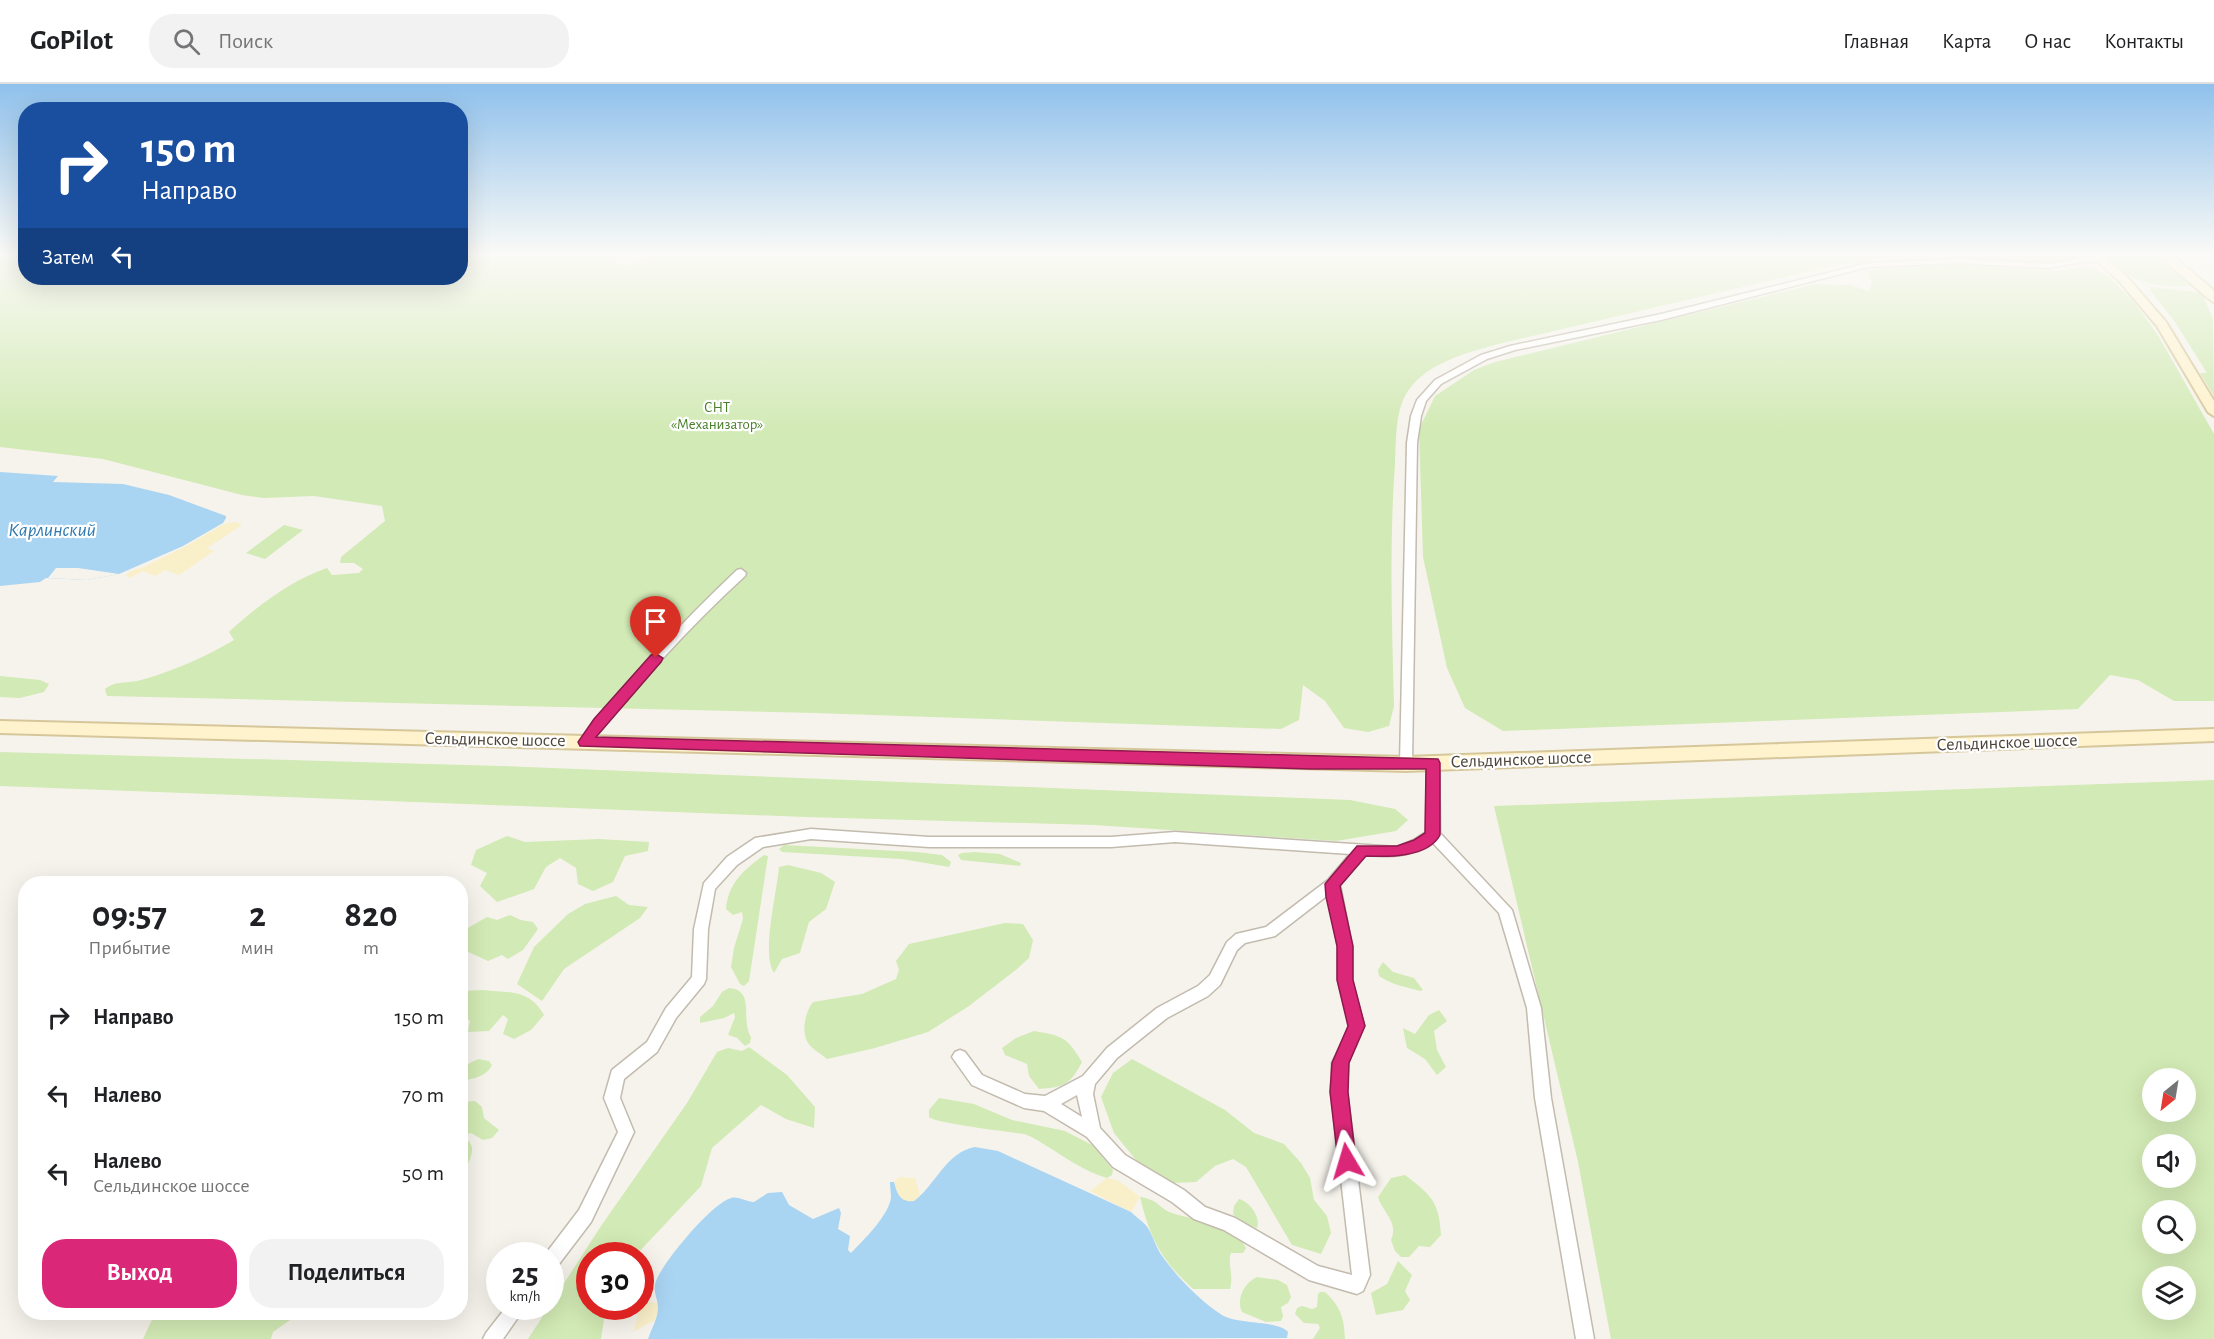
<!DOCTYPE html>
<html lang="ru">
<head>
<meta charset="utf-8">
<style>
  body { margin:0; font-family:"Alegreya Sans",sans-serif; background:#f2f2f2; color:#202124; height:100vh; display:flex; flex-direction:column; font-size:22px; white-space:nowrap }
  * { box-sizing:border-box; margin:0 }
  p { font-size:20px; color:#757577 }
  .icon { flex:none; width:33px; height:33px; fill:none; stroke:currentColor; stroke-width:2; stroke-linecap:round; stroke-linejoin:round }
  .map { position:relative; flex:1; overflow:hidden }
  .drawer { position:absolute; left:18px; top:792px; width:450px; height:444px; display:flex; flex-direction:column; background:#fff; border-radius:24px; box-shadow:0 6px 24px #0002 }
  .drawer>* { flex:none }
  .banner { position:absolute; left:18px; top:18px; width:450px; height:183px; border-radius:24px; box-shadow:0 6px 24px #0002; background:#1a4fa0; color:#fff; overflow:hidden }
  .needle { width:39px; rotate:210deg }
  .buttons { position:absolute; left:2142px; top:984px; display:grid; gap:12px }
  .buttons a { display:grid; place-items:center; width:54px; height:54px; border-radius:50%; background:#fff; box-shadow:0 6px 24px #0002; font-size:30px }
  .speed { position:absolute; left:486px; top:1158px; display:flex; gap:12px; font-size:30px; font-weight:700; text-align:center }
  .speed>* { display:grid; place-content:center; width:78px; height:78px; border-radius:50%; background:#fff; box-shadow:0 6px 24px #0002; line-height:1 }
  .speed small { font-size:15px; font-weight:400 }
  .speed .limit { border:9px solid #d22; background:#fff; color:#111 }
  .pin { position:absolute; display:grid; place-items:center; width:51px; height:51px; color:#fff; margin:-62px -26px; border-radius:50% 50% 50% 0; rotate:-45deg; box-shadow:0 0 6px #0007 }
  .pin .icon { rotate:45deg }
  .me { position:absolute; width:66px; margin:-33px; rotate:353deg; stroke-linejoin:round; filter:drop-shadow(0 0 4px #0008) }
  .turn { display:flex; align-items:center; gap:21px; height:126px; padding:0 24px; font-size:27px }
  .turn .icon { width:78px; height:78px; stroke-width:2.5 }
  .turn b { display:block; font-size:42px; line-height:51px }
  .then { display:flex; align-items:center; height:57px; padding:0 24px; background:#0003; gap:12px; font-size:22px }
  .eta { display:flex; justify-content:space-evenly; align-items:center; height:102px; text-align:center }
  .eta b { font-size:36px; font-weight:700; line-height:42px }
  .cta { display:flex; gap:12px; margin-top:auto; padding:12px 24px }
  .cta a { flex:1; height:69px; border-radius:24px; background:#db2777; color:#fff; font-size:24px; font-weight:700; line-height:69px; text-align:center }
  .cta a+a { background:#f2f2f2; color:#202124 }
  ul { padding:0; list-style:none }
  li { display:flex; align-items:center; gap:18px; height:78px; padding:0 24px }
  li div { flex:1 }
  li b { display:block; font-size:22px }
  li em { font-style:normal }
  header { display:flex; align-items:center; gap:36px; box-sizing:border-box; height:84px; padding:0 30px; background:#fff; border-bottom:2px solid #e0e0e0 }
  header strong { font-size:28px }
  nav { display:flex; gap:33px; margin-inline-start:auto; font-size:21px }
  .search { width:420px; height:54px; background:#f2f2f2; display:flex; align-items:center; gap:15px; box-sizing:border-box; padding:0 21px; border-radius:24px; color:#757577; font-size:22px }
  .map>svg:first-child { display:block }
  .green { fill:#d2eab5; fill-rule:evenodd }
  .sand { fill:#f9efc9 }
  .water { fill:#a9d4f2 }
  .pier { fill:#f6f3ec }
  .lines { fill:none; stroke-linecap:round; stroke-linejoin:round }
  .street-casing { stroke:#c2bbae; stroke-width:3 }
  .secondary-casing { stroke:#d6c79b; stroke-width:4 }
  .street { fill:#fff; fill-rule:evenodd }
  .secondary { fill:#fff3cd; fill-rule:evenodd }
  .route { fill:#db2777; stroke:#8e194d; stroke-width:1.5 }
  .labels { text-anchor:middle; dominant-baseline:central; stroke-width:4.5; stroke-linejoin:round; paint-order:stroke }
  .far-park-label { font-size:15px; fill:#4a7f2a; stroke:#fff }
  .street-label { font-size:18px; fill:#4b4439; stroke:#fff }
  .water-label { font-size:20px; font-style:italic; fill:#2e7ab2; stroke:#fff }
</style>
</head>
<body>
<header>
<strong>GoPilot</strong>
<div class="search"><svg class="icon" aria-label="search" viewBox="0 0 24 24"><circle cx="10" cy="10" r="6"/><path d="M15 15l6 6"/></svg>Поиск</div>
<nav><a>Главная</a><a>Карта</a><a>О нас</a><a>Контакты</a></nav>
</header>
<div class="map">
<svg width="2214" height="1255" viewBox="0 0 2214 1255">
  <rect width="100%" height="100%" fill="#f6f3ec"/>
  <path class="green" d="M 0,172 L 25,172 L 26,194 L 460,194 L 461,172 L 619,172 L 613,179 C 628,181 637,183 649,172 L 2076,172 L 2077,173 L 2057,179 L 2037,180 L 1948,173 L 1905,174 L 1841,180 L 1498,260 C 1466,269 1422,280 1405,312 C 1395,331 1396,359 1395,380 C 1389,461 1392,541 1394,622 L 1389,642 L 1368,648 L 1344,644 L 1325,617 L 1303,601 L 1299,636 L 1281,645 L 815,629 L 107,612 L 105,605 C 116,596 128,600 141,596 C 174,587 205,573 234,556 L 229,548 C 257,522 290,497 327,484 L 332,491 L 359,489 L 363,485 L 354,479 L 340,479 L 341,473 L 385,437 L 382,422 L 314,412 L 264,414 L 242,411 L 103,375 L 0,363 Z
    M 2105,172 L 2155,172 L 2182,193 L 2188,202 C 2158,203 2124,198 2105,172 Z
    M 1974,180 L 2055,187 L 2084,183 L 2094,184 L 2109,193 L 2134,218 L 2159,253 L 2214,350 L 2214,617 L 2174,617 L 2138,596 L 2110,591 L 2078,625 L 1503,647 L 1465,624 L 1447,584 L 1423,473 L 1419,345 L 1435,312 L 1474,286 L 1495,278 L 1815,200 L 1850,201 L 1869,207 L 1872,198 L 1867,187 L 1902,181 Z
    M 2151,203 L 2202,209 L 2213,235 L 2214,312 L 2200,289 L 2207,289 L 2175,238 L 2150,206 Z
    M 284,441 L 303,446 L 265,475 L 246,469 Z
    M 0,592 L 40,596 L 49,600 L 44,608 L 20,614 L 0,613 Z
    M 0,668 L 501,682 L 1350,716 L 1395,725 L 1408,736 L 1396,747 L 1336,757 L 1094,741 L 805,733 L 0,702 Z
    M 2214,696 L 2214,1255 L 1611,1255 L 1578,1078 L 1494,722 ZM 2152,994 L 2186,994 L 2186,1028 L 2152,1028 ZM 2152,1060 L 2186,1060 L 2186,1094 L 2152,1094 ZM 2152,1126 L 2186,1126 L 2186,1160 L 2152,1160 ZM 2152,1192 L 2186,1192 L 2186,1226 L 2152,1226 Z
    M 507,752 L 525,758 L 599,755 L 649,758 L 648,767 L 625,772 L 613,798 L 593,807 L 578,800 L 576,784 L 560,774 L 546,783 L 534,805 L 497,818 L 480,802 L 487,789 L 471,781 L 476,766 Z
    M 784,761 L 917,768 L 942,771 L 951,778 L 949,783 L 902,775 L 782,768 L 779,765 Z
    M 975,768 L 1000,770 L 1021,779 L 1020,782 L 961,776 L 958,771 L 962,769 Z
    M 764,771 L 768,772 L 749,897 L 744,902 L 740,900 L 731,883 L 734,864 L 743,835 L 742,828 L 733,831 L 726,825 C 728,799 744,786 764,771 Z
    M 788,781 L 821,789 L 835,798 L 826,825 L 809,838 L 800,869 L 782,875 L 774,889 C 761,870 777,808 779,783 Z
    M 616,812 L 629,821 L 648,823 L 640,834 L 564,885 L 542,917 L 517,900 L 534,863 L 568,830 L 585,820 Z
    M 510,831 L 521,836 L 533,838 L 538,845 L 523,866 L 508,875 L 502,871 L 488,877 L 466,867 L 462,856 L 466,845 L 487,833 L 497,836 Z
    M 1005,839 L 1023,840 L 1033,856 L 1029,874 L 1017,885 L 969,922 L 928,948 L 875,964 L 827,975 C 821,970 812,965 808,959 C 801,948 805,928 813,918 L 862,910 L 896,895 L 899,886 L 896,877 L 909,860 Z
    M 1383,878 L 1393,888 L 1414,894 L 1423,906 L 1420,907 C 1406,903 1392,901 1379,892 L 1378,886 Z
    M 729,904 C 756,906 740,936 751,953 L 750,959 L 745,962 L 737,954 L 728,951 L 735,933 L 734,929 L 724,934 L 700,939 L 700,933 L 713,922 L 722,908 Z
    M 483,906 C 510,909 529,905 544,931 L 531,946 L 514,955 L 503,950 L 508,935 L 503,931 L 489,947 L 468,948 L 470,936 L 461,938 L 461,907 Z
    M 1439,926 L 1447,937 L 1434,947 L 1437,966 L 1446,983 L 1437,991 L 1425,975 L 1407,964 L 1403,944 L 1415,950 L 1429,931 Z
    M 1034,947 C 1063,952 1067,953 1082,978 C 1070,1001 1064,1003 1039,1005 L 1029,992 L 1027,980 L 1005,971 L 1002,964 L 1016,954 Z
    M 749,963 L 787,991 L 815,1023 L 814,1044 L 786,1035 L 761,1021 L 712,1064 L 701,1102 L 636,1171 L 590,1172 L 590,1222 L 606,1223 L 601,1255 L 528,1255 L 601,1142 L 687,1019 L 717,968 L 728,964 L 742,967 Z
    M 478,975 L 489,977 L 492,981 C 488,991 473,996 463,996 L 461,994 C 460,982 468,980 478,975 Z
    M 1132,975 L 1225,1026 L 1254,1049 L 1284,1060 L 1301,1079 L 1310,1094 L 1314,1116 L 1327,1132 L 1331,1149 L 1321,1170 L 1292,1161 L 1246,1083 L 1233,1075 L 1215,1082 L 1196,1098 L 1171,1099 L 1136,1076 L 1114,1049 L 1101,1013 L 1113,989 Z
    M 939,1014 L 974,1020 L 1012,1036 L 1065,1047 L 1092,1061 L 1113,1086 L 1112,1091 L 1107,1094 C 1085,1088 1065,1073 1045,1061 C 1039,1057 1031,1052 1024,1050 C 1010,1048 934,1039 929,1033 L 929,1026 Z
    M 475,1017 L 482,1023 L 484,1034 L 499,1046 L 492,1054 L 483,1056 L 471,1049 L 465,1051 C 466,1054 472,1060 472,1064 C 473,1075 463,1087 461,1097 L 462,1032 L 461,1018 Z
    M 1405,1091 C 1431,1111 1439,1117 1441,1151 L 1430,1163 L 1419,1162 L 1409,1173 L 1401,1173 L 1395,1167 L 1391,1156 C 1399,1138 1383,1129 1378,1113 L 1391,1094 Z
    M 1140,1113 C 1160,1116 1158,1124 1172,1129 C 1196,1137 1234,1138 1246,1164 L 1243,1169 L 1231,1169 C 1227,1179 1234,1191 1230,1205 L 1193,1205 C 1161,1176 1150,1154 1140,1113 Z
    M 1239,1115 C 1250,1118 1261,1133 1257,1144 L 1241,1138 L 1233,1130 L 1234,1122 Z
    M 1398,1177 L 1412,1191 L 1405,1207 L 1410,1216 L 1403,1226 L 1376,1231 L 1371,1209 L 1387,1200 Z
    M 1257,1193 L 1278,1196 L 1287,1201 L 1291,1213 L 1288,1219 L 1281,1223 L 1283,1232 L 1281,1237 L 1266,1238 L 1242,1228 C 1236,1215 1244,1199 1257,1193 Z
    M 1320,1208 L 1325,1208 C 1341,1223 1344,1234 1345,1255 L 1313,1255 L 1320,1244 L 1318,1240 L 1304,1239 L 1295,1230 L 1297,1224 L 1302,1222 L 1312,1225 L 1317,1223 L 1318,1210 Z
    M 155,1229 L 155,1228 L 300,1229 L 273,1248 L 271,1255 L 143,1255 Z"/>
  <path class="sand" d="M 235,438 L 242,441 L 207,464 L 214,467 L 179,491 L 165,486 L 155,492 L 143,487 L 130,494 L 126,491 L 129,488 L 144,483 L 188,461 L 224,440 Z
    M 899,1093 L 915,1094 L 920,1111 L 914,1117 L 907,1118 L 899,1113 L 894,1098 Z
    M 1107,1094 L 1119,1097 L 1140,1113 L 1131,1128 L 1090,1107 Z
    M 642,1217 L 658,1219 L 658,1226 L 655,1236 L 633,1248 Z"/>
  <path class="water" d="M 0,388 L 58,392 L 53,398 L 123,400 L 169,411 L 226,432 L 226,434 L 223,439 L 183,462 L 119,490 L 87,496 L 46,494 L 40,498 L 0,502 Z
    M 975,1063 L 998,1067 L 1131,1128 C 1136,1133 1144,1138 1148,1144 C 1153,1152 1155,1161 1160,1169 C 1174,1190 1200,1217 1222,1231 C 1238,1241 1278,1236 1288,1248 L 1287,1254 L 648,1255 C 651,1246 658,1234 658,1224 C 658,1214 652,1207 656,1197 C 663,1178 712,1119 731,1114 C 739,1112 746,1118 754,1118 L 768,1109 L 782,1108 L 789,1121 L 813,1135 L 839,1124 L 841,1129 L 838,1145 L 850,1152 L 848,1166 L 851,1169 C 863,1157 890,1130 891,1113 C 891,1108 890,1103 890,1098 L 894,1098 C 897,1109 900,1119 914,1117 C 935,1102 946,1068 975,1063 Z"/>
  <path class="pier" d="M 56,484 L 78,484 L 119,490 L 87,496 L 48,494 Z"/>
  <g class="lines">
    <defs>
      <path id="street" d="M 2081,174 L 2102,174 L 2106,176 L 2102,178 L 2081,178 L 2049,184 L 1958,179 L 1868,183 L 1661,236 L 1515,266 L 1487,275 L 1441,300 L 1426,317 L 1421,332 L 1417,359 L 1412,680 L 1410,683 L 1402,683 L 1400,680 L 1407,359 L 1411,332 L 1417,316 L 1435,296 L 1481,271 L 1510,262 L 1661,230 L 1868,179 L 1958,175 L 2049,180 Z
        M 741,485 L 746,489 L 745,492 C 688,544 637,601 589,661 L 581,661 L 579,658 L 581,655 C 629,595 681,539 737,486 Z
        M 1433,674 L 1437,676 L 1439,679 L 1440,749 L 1512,826 L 1541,924 L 1551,1014 L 1594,1255 L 1576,1255 L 1535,1014 L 1527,924 L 1499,829 L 1432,758 C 1408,774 1393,773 1365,771 L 1340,801 L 1352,863 L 1352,896 L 1364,942 L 1348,979 L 1347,1008 L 1370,1191 L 1363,1207 L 1357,1210 L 1309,1196 L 1224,1146 L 1194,1135 L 1172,1118 L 1113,1083 L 1087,1053 L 1044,1027 L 1024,1024 L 972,1001 L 952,973 L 955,968 L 960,966 L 965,968 L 982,991 L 1025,1010 L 1045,1012 L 1083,992 L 1107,964 L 1157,924 L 1198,902 L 1210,891 L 1227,858 L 1236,850 L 1266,843 L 1328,796 L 1350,770 L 1175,758 L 1111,763 L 929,763 L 811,755 L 763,763 L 737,781 L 715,805 L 708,845 L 706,895 L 704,900 L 676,934 L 657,968 L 624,995 L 620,1014 L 634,1048 L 591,1138 L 556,1184 L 550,1186 L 550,1172 L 544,1172 L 579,1126 L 618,1048 L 604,1014 L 612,986 L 647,958 L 666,924 L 692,893 L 694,845 L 704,799 L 727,773 L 755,754 L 811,745 L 929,753 L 1111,753 L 1175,748 L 1397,763 L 1414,756 L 1426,748 L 1427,679 L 1429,676 ZM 1328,811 L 1338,863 L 1338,896 L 1350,942 L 1332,979 L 1331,1008 L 1352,1191 L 1318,1182 L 1235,1134 L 1205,1123 L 1184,1106 L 1125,1071 L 1100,1044 L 1093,1010 L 1095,1000 L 1117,974 L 1167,934 L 1208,912 L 1220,901 L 1237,866 L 1245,859 L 1275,852 ZM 1077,1011 L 1082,1033 L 1061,1020 Z
        M 507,1222 L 526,1222 L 503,1255 L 483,1255 L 486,1249 Z"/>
      <path id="secondary" d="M 2092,172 L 2103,172 L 2128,194 L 2166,238 L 2214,317 L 2214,332 L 2208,328 L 2157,242 L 2120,198 Z
        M 2161,172 L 2173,172 L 2210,203 L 2214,208 L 2214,218 C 2210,217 2166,178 2161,172 Z
        M 0,637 L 1406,673 L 2214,645 L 2214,657 L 1406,687 L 0,649 Z"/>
    </defs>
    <use href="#street" class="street-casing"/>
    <use href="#secondary" class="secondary-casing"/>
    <use href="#street" class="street"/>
    <use href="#secondary" class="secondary"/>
  </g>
  <linearGradient id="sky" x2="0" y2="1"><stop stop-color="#8fc1ec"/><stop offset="0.49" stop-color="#fbfaf6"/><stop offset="1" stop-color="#fbfaf6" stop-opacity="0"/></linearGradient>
  <rect width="2214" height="348" fill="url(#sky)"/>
  <path class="route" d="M 656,570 L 663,574 L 661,578 L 596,653 L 1438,675 L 1440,679 L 1440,751 C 1428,774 1387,773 1366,772 L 1340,802 L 1353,862 L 1353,896 L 1365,942 L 1349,979 L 1348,1008 L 1356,1077 L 1354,1083 L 1347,1086 L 1341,1083 L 1338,1077 L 1330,1008 L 1332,979 L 1348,942 L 1337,896 L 1337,862 L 1326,813 L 1325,800 L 1357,762 L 1397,762 L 1414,756 L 1425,749 L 1426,685 L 1310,685 L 580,662 L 578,658 L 594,635 L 651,571 Z"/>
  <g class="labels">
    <g class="far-park-label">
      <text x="717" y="323">СНТ<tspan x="717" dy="17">«Механизатор»</tspan></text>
    </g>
    <g class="street-label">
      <text transform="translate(495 656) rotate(1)">Сельдинское шоссе</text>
      <text transform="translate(2007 659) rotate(-2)">Сельдинское шоссе</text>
      <text transform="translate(1521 676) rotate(-2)">Сельдинское шоссе</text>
    </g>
    <g class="water-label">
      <text x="52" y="446">Карлинский</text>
    </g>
  </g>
</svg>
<div class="buttons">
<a><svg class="needle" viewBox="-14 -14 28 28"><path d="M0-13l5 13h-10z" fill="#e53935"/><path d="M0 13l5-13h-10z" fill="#757577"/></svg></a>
<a><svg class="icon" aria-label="sound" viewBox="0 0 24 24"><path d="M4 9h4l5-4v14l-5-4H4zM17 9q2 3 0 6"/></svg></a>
<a><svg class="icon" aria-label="search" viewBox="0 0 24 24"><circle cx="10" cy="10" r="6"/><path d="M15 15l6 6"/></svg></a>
<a><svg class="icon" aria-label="layers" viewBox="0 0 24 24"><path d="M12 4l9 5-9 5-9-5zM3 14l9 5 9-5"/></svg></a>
</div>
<div class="speed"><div>25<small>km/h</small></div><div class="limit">30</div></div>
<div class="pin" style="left:656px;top:574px;background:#d93025"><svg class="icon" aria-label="arrive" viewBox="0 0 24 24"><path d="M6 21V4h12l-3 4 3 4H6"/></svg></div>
<svg class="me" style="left:1347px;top:1077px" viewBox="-20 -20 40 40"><path d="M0-17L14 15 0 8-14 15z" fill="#db2777" stroke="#fff" stroke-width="4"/></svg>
<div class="banner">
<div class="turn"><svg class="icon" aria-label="right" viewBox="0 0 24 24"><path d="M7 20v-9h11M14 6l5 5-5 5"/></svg><div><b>150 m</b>Направо</div></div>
<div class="then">Затем<svg class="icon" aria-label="left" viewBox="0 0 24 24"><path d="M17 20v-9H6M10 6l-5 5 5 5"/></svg></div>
</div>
<section class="drawer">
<div class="eta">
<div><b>09:57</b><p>Прибытие</p></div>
<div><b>2</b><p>мин</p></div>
<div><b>820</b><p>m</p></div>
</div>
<ul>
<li><svg class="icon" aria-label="right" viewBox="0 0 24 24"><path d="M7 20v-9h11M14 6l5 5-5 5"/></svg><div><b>Направо</b></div><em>150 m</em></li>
<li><svg class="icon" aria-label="left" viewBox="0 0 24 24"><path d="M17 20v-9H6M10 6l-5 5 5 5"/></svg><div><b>Налево</b></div><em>70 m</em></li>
<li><svg class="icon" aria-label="left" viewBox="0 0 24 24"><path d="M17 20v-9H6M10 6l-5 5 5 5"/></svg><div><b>Налево</b><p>Сельдинское шоссе</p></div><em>50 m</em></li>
</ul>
<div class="cta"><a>Выход</a><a>Поделиться</a></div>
</section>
</div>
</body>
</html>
